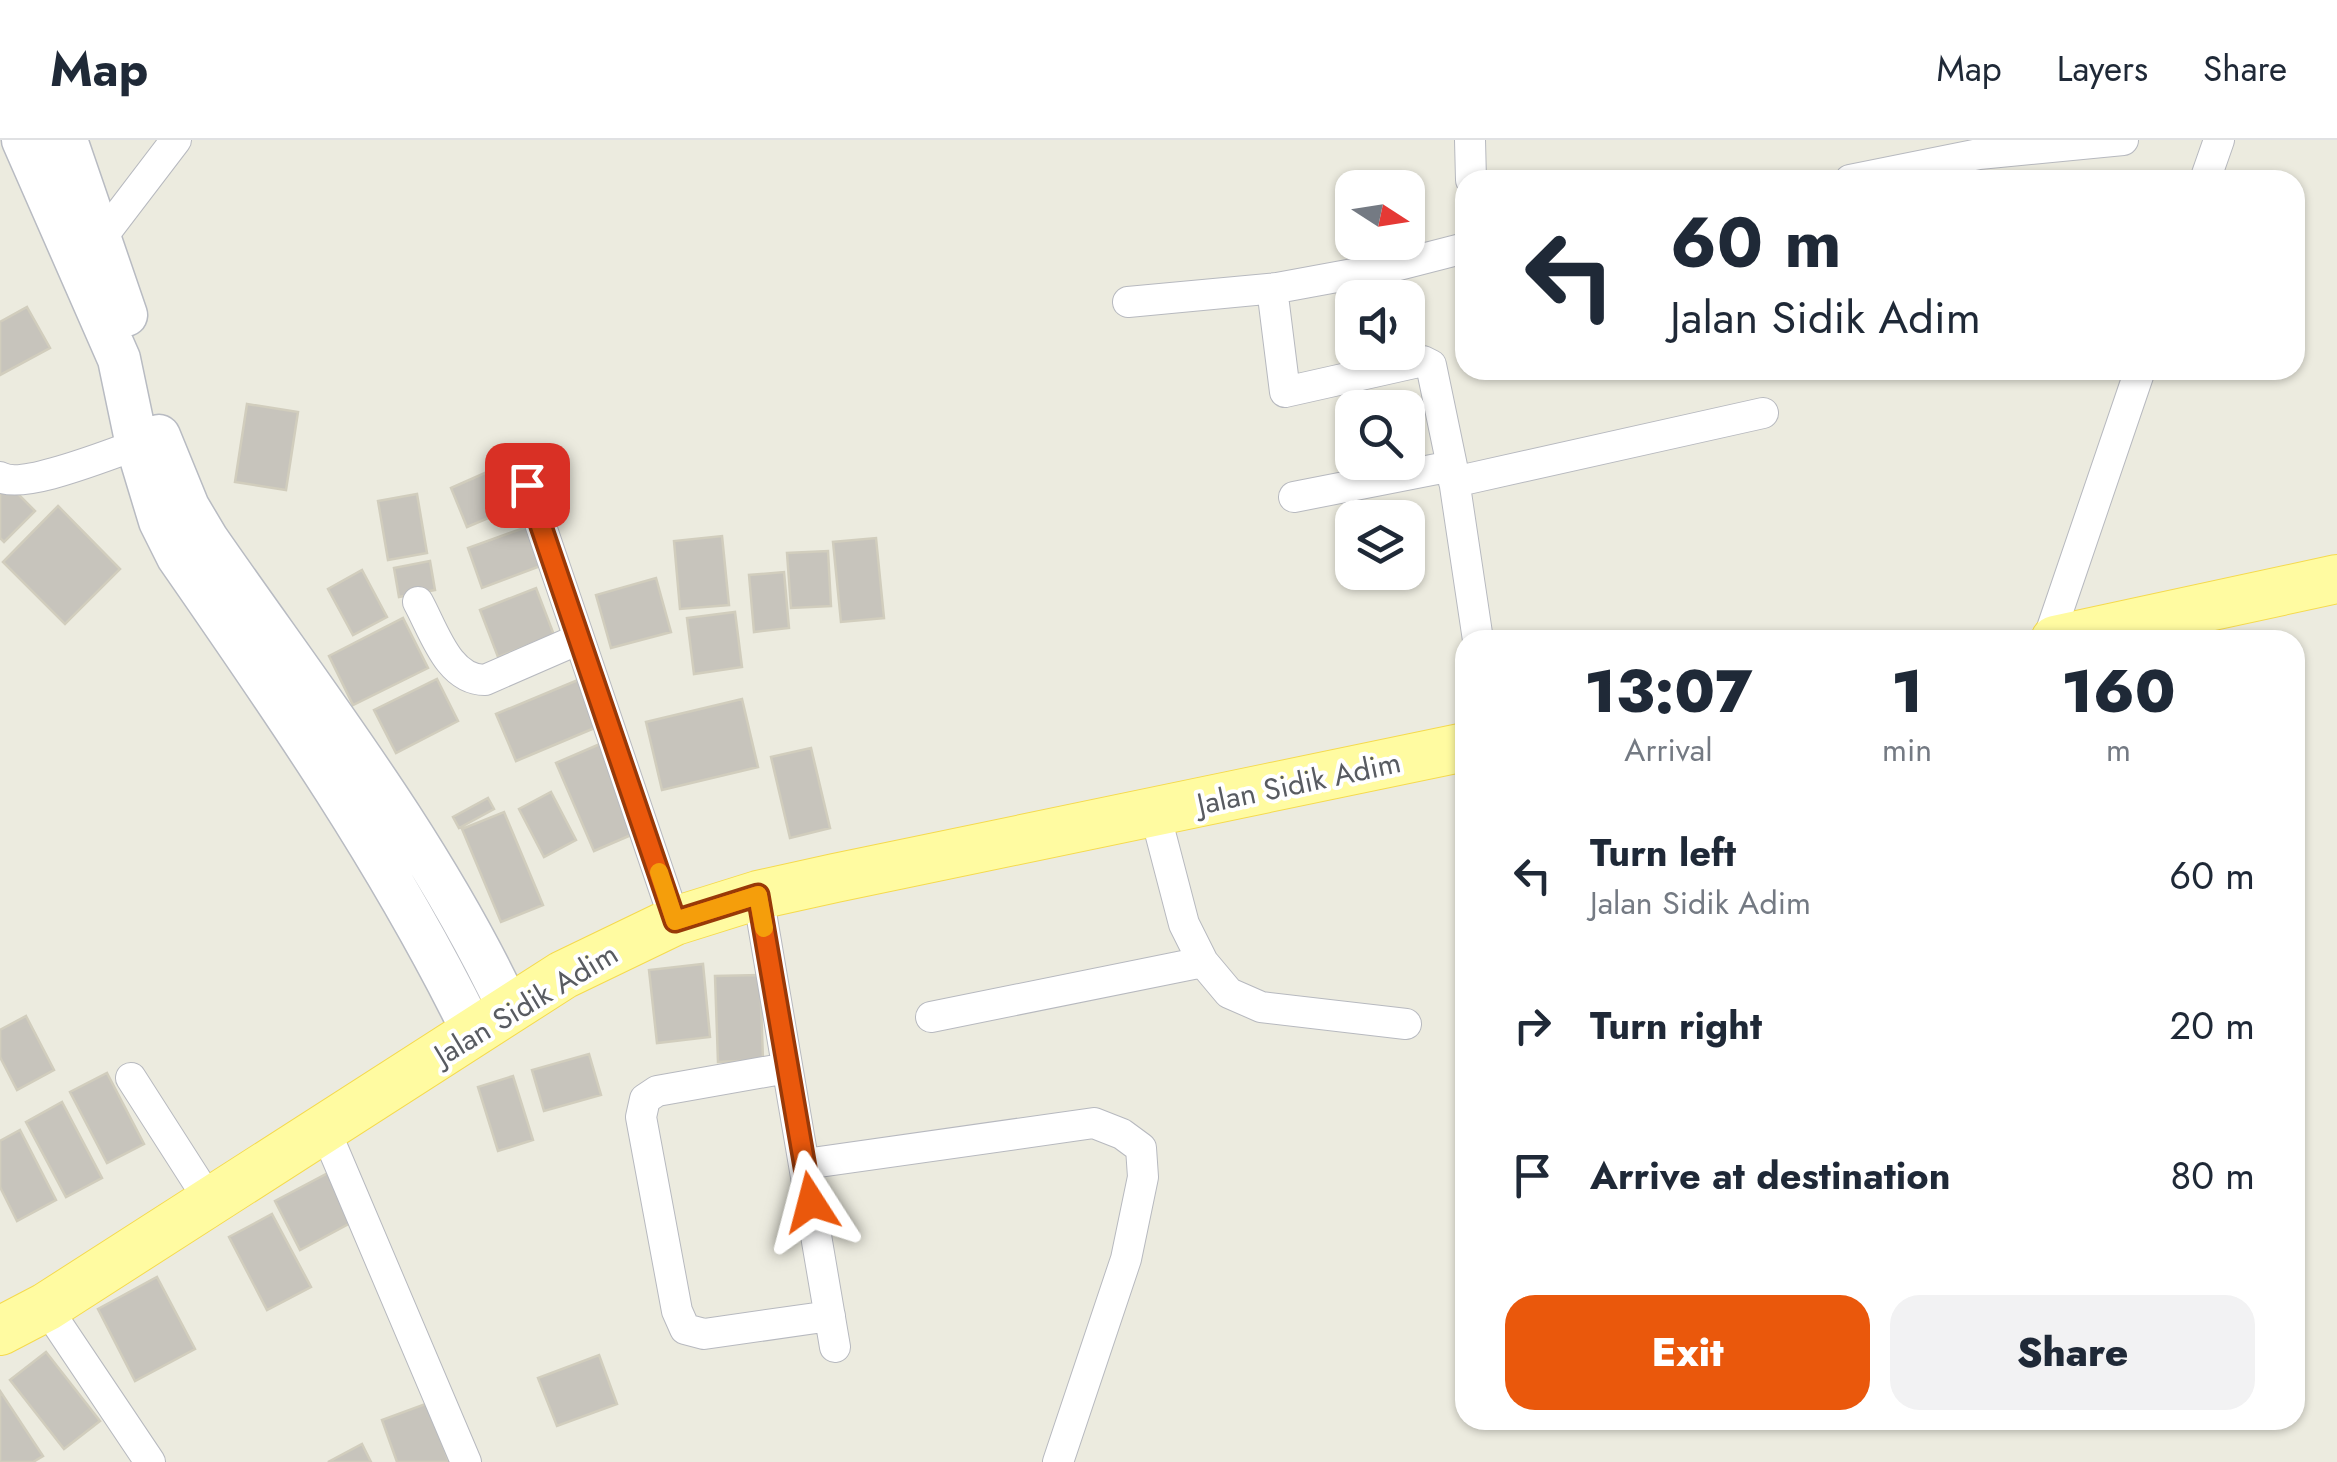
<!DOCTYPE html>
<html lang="en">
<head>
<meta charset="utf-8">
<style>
  body { margin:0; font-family:Jost,sans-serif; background:#f2f2f3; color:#1f2937; height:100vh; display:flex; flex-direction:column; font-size:38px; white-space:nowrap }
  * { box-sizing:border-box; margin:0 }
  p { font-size:32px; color:#747a83 }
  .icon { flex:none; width:55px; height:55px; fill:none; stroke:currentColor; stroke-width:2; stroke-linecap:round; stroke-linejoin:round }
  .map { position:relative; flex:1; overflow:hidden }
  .panel { position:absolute; left:1455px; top:490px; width:850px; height:800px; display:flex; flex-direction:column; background:#fff; border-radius:30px; box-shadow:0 2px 8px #0004 }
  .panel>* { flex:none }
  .hud { position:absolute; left:1455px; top:30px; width:850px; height:210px; border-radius:30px; box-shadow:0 2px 8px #0004; background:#fff; color:#1f2937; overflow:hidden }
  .needle { width:65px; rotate:102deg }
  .fabs { position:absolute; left:1335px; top:30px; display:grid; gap:20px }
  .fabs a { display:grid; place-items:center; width:90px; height:90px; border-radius:20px; background:#fff; box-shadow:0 2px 8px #0004; font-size:50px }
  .pin { position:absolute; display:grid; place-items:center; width:85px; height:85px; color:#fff; margin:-42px; border-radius:20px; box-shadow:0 5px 15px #0006 }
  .me { position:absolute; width:110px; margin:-55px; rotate:351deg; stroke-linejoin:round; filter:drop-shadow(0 0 8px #0008) }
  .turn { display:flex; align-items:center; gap:35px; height:210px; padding:0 50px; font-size:45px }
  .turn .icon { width:130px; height:130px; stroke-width:2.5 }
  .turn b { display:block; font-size:70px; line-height:85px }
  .eta { display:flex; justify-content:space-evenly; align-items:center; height:170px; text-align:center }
  .eta b { font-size:60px; font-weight:800; line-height:70px }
  .button { display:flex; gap:20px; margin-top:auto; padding:20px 50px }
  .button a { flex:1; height:115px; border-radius:30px; background:#ea580c; color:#fff; font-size:40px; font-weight:800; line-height:115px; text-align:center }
  .button a+a { background:#f2f2f3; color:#1f2937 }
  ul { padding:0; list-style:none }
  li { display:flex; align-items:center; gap:30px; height:150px; padding:0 50px }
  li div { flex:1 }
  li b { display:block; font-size:38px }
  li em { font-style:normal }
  header { display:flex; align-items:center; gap:60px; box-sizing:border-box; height:140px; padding:0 50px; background:#fff; border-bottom:2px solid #e0e1e3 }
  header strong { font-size:48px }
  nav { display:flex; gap:55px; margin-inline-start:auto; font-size:35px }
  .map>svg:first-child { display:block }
  .building { fill:#c7c4bc; stroke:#d1cdbd; stroke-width:2.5 }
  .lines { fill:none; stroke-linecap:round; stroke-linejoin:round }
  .minor-casing { stroke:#b7b9bf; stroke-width:32 }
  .secondary-casing { stroke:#b8bbc2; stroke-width:45 }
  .primary-casing { stroke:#f5da4e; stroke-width:50 }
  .minor { stroke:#fff; stroke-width:30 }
  .secondary { stroke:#fff; stroke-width:42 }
  .primary { stroke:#fffba1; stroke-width:48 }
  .route-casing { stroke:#983908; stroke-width:25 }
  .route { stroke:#ea580c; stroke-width:18 }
  .slow { stroke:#f59e0b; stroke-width:18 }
  .labels { text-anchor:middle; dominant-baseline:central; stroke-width:8; stroke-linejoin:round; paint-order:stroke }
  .street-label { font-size:30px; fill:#585b61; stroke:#fff }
</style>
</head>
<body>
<header>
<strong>Map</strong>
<nav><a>Map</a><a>Layers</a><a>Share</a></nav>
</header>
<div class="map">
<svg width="2337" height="1322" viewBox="0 0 2337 1322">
  <rect width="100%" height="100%" fill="#ecebdf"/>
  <path class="building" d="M 27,167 L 50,208 L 0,235 L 0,182 Z
    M 247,264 L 298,272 L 286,350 L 235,342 Z
    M 503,325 L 519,365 L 467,387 L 451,348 Z
    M 4,340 L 35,371 L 4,402 L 0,398 L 0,344 Z
    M 417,354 L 427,413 L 388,420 L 378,361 Z
    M 58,366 L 120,429 L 65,484 L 3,422 Z
    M 529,386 L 543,425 L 482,448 L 468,408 Z
    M 722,396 L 729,465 L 680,469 L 674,401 Z
    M 876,398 L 884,478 L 841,482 L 833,402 Z
    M 828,411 L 831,466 L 791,468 L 787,413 Z
    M 430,421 L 435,450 L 399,457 L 394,428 Z
    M 362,430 L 387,477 L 353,495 L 328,449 Z
    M 784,432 L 789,488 L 754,492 L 749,435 Z
    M 656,438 L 671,492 L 611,508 L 596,455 Z
    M 536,448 L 554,495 L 498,517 L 480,470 Z
    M 735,472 L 742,527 L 694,534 L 687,478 Z
    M 403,478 L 428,528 L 353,565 L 329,516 Z
    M 437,539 L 458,581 L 396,613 L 374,570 Z
    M 578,540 L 597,587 L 516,621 L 496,574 Z
    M 742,559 L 758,627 L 662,650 L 646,582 Z
    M 600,604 L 638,692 L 594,711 L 556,623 Z
    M 811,608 L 830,688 L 790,698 L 771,617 Z
    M 551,652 L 576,700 L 544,717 L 519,669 Z
    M 488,658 L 494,669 L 459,688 L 453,677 Z
    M 504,672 L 543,765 L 501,782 L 462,689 Z
    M 703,824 L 710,897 L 657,903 L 649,830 Z
    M 760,835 L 763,920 L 718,922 L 715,836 Z
    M 26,876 L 54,930 L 17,950 L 0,917 L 0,890 Z
    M 589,914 L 601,955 L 544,971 L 532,930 Z
    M 107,933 L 144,1004 L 107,1023 L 70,952 Z
    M 513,936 L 533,1000 L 498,1011 L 478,947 Z
    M 62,962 L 102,1038 L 66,1057 L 26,982 Z
    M 20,990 L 56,1060 L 17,1081 L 0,1047 L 0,1001 Z
    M 330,1032 L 356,1080 L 300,1110 L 275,1061 Z
    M 272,1074 L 311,1147 L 267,1170 L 229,1097 Z
    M 157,1137 L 195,1209 L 135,1241 L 98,1169 Z
    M 46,1212 L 100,1281 L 64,1309 L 10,1240 Z
    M 599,1215 L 617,1264 L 557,1286 L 538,1238 Z
    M 0,1251 L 43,1316 L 33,1322 L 0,1322 Z
    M 428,1263 L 449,1322 L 397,1322 L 382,1280 Z
    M 362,1304 L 371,1322 L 328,1322 Z"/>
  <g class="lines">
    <defs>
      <path id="minor" d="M 1470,0 L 1471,40
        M 1850,40 L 1979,14 L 2123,0
        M 2205,40 L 2219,0
        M 102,97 L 176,0
        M 1465,108 L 1391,127 L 1277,148 L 1273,156 L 1285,252 L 1423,221 L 1431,225 L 1452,326 L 1478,500
        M 1128,162 L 1277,148
        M 0,337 C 24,350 109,314 137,305
        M 1454,342 L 1763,273
        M 527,345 L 675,781
        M 1294,357 L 1452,326
        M 418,462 C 434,491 448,540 485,540 L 579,499
        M 2048,500 L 2140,230
        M 1155,673 L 1184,784 L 1203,822 L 1229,853 L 1261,867 L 1406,884
        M 758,755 L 835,1207
        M 931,877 L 1203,822
        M 787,928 L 657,951 L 645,959 L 641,977 L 677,1171 L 685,1189 L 704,1194 L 830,1176
        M 131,938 L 211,1063
        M 325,990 L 466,1322
        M 805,1024 L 1094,983 L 1122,994 L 1141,1008 L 1143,1037 L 1126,1119 L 1058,1322
        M 46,1167 L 150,1322"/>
      <path id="secondary" d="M 23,0 L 119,219 L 137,305 L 160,381 L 178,417 C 285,571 391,724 473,892
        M 66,0 L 126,175
        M 159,296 L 188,367 L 207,399 C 313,552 429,699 509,869"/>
      <path id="primary" d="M 2055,500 L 2337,439
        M 0,1191 L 46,1167 L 563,835 L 675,781 L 758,755 L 835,738 L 1465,607"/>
    </defs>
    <use href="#minor" class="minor-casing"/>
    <use href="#secondary" class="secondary-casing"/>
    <use href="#primary" class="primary-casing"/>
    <use href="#minor" class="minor"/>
    <use href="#secondary" class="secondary"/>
    <use href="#primary" class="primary"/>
  </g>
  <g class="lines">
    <defs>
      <path id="route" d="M 527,345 L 675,781 L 758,755 L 811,1062"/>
    </defs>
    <use href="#route" class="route-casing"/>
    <use href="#route" class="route"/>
    <path class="slow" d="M 659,732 L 675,781 L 758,755 L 764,788"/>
  </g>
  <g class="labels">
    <g class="street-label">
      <text transform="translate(1299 643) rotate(-12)">Jalan Sidik Adim</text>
      <text transform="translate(526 864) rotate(-31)">Jalan Sidik Adim</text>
    </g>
  </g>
</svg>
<div class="fabs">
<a><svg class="needle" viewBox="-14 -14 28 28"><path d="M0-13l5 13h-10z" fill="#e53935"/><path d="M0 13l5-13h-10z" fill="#747a83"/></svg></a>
<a><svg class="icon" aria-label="sound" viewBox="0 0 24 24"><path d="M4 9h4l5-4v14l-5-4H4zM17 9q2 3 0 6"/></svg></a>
<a><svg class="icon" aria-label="search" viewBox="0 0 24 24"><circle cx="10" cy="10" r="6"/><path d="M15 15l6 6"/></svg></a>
<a><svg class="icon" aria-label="layers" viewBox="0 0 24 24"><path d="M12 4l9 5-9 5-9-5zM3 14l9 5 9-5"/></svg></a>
</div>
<div class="pin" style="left:527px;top:345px;background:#d93025"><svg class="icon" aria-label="arrive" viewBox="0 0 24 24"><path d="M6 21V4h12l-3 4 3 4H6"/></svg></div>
<svg class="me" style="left:811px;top:1062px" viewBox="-20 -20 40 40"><path d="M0-17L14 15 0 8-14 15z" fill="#ea580c" stroke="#fff" stroke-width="4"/></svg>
<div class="hud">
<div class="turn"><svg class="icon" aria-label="left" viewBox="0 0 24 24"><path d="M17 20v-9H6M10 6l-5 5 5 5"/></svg><div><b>60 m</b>Jalan Sidik Adim</div></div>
</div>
<section class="panel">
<div class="eta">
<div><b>13:07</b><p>Arrival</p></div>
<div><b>1</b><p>min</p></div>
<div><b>160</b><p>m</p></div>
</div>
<ul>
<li><svg class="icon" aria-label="left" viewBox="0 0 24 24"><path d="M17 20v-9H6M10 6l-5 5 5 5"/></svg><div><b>Turn left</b><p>Jalan Sidik Adim</p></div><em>60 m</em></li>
<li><svg class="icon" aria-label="right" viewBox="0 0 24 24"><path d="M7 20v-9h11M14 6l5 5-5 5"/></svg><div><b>Turn right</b></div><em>20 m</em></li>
<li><svg class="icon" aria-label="arrive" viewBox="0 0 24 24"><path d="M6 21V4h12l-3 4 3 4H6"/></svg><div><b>Arrive at destination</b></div><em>80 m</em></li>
</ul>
<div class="button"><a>Exit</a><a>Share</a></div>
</section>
</div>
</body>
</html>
